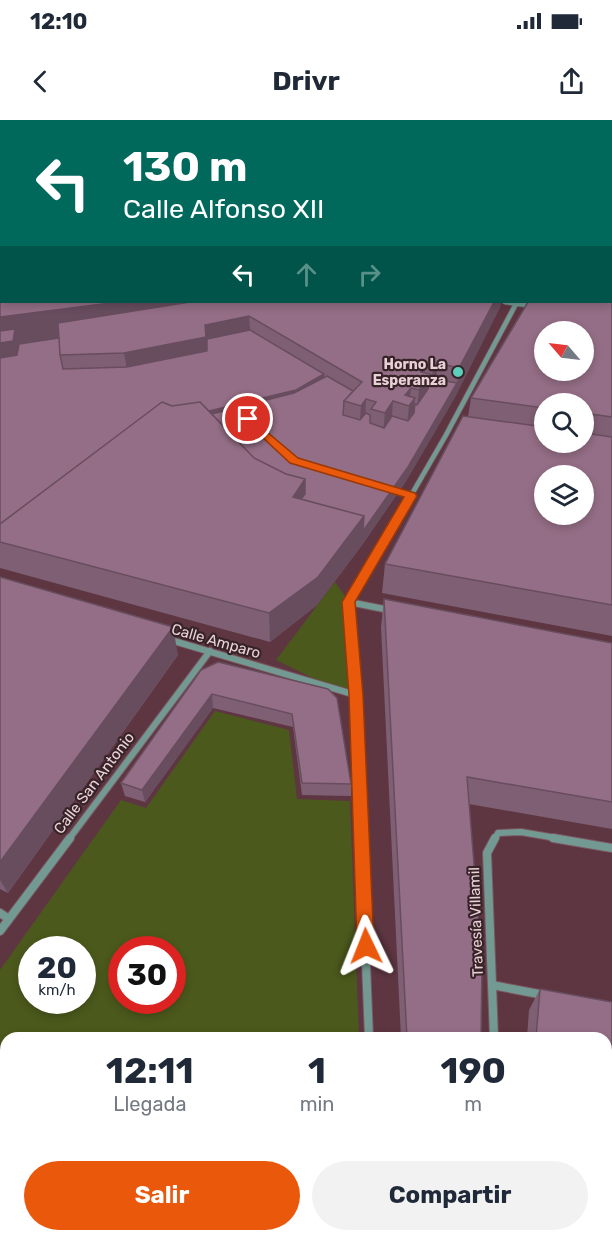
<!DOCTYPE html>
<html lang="es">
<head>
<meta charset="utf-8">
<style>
  body { margin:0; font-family:Rubik,sans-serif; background:#f2f2f3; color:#1f2937; height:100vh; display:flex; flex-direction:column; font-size:22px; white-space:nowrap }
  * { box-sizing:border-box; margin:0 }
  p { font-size:20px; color:#747a83 }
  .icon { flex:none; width:33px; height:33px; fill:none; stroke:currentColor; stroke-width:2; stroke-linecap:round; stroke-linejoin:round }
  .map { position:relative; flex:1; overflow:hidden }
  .details { position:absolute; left:0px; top:912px; width:612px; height:210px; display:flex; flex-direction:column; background:#fff; border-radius:18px 18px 0 0; box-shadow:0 3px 9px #0003 }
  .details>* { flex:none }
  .banner { position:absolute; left:0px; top:0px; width:612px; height:183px; box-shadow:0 3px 9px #0003; background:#00695c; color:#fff; overflow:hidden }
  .needle { width:39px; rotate:298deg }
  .tools { position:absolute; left:534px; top:201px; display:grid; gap:12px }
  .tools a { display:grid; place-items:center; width:60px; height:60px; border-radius:50%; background:#fff; box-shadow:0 3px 9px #0003; font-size:30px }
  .speed { position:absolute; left:18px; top:816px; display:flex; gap:12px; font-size:30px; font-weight:700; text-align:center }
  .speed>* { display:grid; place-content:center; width:78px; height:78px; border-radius:50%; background:#fff; box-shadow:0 3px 9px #0003; line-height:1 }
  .speed small { font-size:15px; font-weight:400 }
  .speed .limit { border:9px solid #d22; background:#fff; color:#111 }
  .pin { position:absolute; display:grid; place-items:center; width:51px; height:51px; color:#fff; margin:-26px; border:3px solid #fff; border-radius:50%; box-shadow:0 2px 6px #0007 }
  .me { position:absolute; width:66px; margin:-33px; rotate:358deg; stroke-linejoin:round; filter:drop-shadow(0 0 4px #0008) }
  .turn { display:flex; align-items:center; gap:21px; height:126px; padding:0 24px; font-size:27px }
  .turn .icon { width:78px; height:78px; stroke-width:2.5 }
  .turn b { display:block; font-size:42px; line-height:51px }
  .lanes { display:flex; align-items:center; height:57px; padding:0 24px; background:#0003; justify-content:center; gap:30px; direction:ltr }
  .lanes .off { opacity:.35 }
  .eta { display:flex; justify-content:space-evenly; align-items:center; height:102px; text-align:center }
  .eta b { font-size:36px; font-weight:700; line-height:42px }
  .primary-button { display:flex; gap:12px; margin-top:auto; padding:12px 24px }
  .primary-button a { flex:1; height:69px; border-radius:36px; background:#ea580c; color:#fff; font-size:24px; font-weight:700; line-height:69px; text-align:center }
  .primary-button a+a { background:#f2f2f3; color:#1f2937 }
  .status { display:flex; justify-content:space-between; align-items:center; height:42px; padding:0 30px; background:#fff; direction:ltr }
  .status svg { height:16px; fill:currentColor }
  header { display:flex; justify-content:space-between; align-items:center; height:78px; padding:0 24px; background:#fff; font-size:27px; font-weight:700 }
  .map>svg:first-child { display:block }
  .green { fill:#4b591c; fill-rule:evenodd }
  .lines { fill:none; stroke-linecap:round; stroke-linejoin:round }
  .street-far3-casing { stroke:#7a5560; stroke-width:5 }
  .street-far2-casing { stroke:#7a5560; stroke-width:6 }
  .street-far1-casing { stroke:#7a5560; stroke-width:8 }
  .street-casing { stroke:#7a5560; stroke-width:10 }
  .street-far3 { stroke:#739a92; stroke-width:4 }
  .street-far2 { stroke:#739a92; stroke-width:4.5 }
  .street-far1 { stroke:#739a92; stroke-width:6 }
  .street { stroke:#739a92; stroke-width:8 }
  .wall { fill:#7f5f73; fill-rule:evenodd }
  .shaded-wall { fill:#684d5e }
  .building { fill:#946e86; stroke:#684d5e; stroke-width:1.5; fill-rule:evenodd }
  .route { fill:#ea580c; stroke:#983908; stroke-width:1.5 }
  .poi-dot { fill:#5bcebc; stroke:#372429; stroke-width:2 }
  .labels { text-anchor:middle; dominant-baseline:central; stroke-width:4.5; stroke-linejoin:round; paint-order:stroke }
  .far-poi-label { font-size:14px; font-weight:bold; fill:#ead1d7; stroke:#372429; text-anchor:end }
  .street-label { font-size:15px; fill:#ead1d7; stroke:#372429 }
</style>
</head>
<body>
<div class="status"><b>12:10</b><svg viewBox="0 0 49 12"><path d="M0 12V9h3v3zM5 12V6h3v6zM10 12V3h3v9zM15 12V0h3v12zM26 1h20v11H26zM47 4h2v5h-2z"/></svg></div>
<header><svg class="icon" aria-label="back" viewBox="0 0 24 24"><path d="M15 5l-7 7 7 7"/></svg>Drivr<svg class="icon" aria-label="share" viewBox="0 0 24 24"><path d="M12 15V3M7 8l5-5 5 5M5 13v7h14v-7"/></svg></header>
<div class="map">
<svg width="612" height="1122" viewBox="0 0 612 1122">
  <rect width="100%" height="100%" fill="#5e3642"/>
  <path class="green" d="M 335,462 L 349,482 L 356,575 L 329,566 L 276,540 Z
    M 215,591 L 289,610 L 297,679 L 350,681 L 359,918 L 6,918 L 6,990 L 0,1000 L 0,850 L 121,680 L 146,688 ZM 32,830 L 82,830 L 82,880 L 32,880 ZM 122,830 L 172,830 L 172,880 L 122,880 Z"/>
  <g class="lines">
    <defs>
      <path id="street-far3" d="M 610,42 L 612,39"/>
      <path id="street-far2" d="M 505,182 L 534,186
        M 391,370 L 411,376
        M 390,412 L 446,315 L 517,182"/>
      <path id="street-far1" d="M 349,482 L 389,490
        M 167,519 L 356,575
        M 69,719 L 210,531
        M 361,719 L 356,575 L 349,482 L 390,411
        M 495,719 L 498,713 L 521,712 L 562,719"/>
      <path id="street" d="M 361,718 L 369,918
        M 495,718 L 487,733 L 492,865 L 544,875
        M 553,718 L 612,728
        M 0,793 L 9,799
        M 0,811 L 70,718
        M 492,865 L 494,918
        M 606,1014 L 612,1015
        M 377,1116 L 377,1122"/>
    </defs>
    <use href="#street-far3" class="street-far3-casing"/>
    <use href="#street-far2" class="street-far2-casing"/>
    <use href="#street-far1" class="street-far1-casing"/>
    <use href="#street" class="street-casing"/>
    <use href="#street-far3" class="street-far3"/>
    <use href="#street-far2" class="street-far2"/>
    <use href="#street-far1" class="street-far1"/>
    <use href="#street" class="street"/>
  </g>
  <path class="wall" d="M 0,0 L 407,0 L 407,2 L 2,2 L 2,182 L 501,182 L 500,187 L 455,277 L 406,361 L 362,425 L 317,485 L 270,522 L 0,448 Z
    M 536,0 L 600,0 L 599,2 L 547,2 Z
    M 612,50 L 612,516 L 382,473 L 385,444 L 468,297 L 471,278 L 610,182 L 610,52 ZM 544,284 L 584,284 L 584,322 L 544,322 Z
    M 0,457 L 178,535 L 8,773 L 0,769 Z
    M 384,479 L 612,523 L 612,709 L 469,684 L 481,918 L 401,918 L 381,507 Z
    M 201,550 L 328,569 L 351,664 L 351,676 L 302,675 L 293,607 L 213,588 L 145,682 L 125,676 L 121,663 Z
    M 540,869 L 612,882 L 612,985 L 606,984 L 606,918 L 527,918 L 529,890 Z
    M 414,1116 L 606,1116 L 612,1122 L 414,1122 Z"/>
  <path class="shaded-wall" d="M 0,0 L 1,0 L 2,2 L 2,18 L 0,20 Z
    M 153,0 L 187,0 L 185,2 L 149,2 Z
    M 612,12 L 612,19 L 610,25 L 610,14 Z
    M 2,121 L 2,154 L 0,156 L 0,123 Z
    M 118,182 L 322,182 L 23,238 L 0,252 L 0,197 Z
    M 494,182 L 501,182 L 500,187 L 455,277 L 406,361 L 362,425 L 317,485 L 270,522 L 269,493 L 457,263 L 459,248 Z
    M 249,196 L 251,224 L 129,261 L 124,233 L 205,205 Z
    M 438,243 L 434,272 L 430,278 L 433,249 Z
    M 425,247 L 423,265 L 430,254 L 427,283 L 416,299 L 421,252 Z
    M 324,254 L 324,268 L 175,314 L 174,300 Z
    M 411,268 L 409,286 L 405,275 Z
    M 415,278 L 412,307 L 406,315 L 409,286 Z
    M 366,279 L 365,307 L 359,314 L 361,286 Z
    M 393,281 L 391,310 L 382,322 L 385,293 Z
    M 305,359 L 305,388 L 293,377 Z
    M 173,507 L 178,535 L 8,773 L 0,760 L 0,742 Z
    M 212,574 L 213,588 L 145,682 L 142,670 Z"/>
  <path class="building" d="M 14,0 L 72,0 L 84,2 L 12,2 Z
    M 118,0 L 153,0 L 149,2 L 130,2 Z
    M 184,0 L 404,0 L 404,2 L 183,2 Z
    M 418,0 L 532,0 L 542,2 L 418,2 Z
    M 2,10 L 2,121 L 0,123 L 0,11 Z
    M 612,50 L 612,72 L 610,72 L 610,52 Z
    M 610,72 L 612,72 L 612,161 L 610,161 Z
    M 2,141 L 2,182 L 118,182 L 0,197 L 0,142 Z
    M 610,177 L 612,177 L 612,297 L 584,293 L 584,284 L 544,284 L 544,288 L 471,278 L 528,182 L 610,182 ZM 544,212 L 584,212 L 584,250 L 544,250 Z
    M 190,182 L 494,182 L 459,248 L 438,243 L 433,249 L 425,247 L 421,252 L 430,254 L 419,270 L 411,268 L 405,275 L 415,278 L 409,286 L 393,281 L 385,293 L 371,289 L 376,282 L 366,279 L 361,286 L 344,281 L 362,262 L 249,196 L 205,205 L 206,217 L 124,233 L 60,235 L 58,203 Z
    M 15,209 L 13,221 L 0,223 L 0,211 Z
    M 250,210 L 324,254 L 296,270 L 209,291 L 200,282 L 172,286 L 162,282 L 0,404 L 0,238 L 17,235 L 19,224 L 59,218 L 60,235 L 63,249 L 127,247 L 207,231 L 207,219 Z
    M 327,256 L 353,271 L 344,281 L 343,295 L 360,300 L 366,293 L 370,295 L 370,303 L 384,308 L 392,296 L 408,301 L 414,293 L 415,284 L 417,285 L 428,269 L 429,263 L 431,264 L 435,259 L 457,263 L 408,347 L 363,411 L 364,396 L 301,379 L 305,374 L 305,359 L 286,354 L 254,338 L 212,294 L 294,273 Z
    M 162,282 L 172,286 L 200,282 L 254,338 L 286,354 L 305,359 L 293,377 L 364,396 L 318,457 L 269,493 L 0,422 L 0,404 Z
    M 463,296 L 544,307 L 544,322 L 584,322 L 584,313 L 612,317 L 612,485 L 385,444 ZM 544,356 L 584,356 L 584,394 L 544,394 Z
    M 0,457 L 173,507 L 0,742 Z
    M 384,479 L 612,523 L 612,682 L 467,657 L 482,844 L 481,918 L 407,918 Z
    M 218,542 L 328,569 L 337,578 L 351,664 L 302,663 L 292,594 L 212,574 L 142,670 L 121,663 L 201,550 Z
    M 540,869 L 612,882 L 612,965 L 606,964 L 606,918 L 536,918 Z
    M 0,981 L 6,984 L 6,1116 L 310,1116 L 324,1122 L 0,1122 Z
    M 606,1038 L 612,1039 L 612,1122 L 421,1122 L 421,1116 L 606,1116 Z"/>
  <path class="route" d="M 248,296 L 298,338 L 415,373 L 417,376 L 355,482 L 363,575 L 374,826 L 372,832 L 366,835 L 360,832 L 357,826 L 349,575 L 342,482 L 404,377 L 290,343 L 245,301 L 245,297 Z"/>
  <circle class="poi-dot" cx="458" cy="252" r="6"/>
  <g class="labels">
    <g class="far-poi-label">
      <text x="446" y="244">Horno La<tspan x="446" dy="16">Esperanza</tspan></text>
    </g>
    <g class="street-label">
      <text transform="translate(216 521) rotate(16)">Calle Amparo</text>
      <text transform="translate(94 663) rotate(-53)">Calle San Antonio</text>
      <text transform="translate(476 802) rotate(-92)">Travesía Villamil</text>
    </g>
  </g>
</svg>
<div class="tools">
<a><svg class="needle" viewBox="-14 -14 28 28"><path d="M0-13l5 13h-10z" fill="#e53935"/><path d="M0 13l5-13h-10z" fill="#747a83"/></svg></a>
<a><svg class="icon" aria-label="search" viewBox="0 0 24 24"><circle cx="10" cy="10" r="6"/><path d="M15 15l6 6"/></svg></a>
<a><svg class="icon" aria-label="layers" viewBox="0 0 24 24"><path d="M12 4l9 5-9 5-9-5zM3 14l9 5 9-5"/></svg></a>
</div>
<div class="speed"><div>20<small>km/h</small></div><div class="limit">30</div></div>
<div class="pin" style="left:248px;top:299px;background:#d93025"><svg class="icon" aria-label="arrive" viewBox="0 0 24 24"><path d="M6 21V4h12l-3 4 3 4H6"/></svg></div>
<svg class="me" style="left:366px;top:826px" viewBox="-20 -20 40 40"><path d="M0-17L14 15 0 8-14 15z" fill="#ea580c" stroke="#fff" stroke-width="4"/></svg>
<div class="banner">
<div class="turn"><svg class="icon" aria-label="left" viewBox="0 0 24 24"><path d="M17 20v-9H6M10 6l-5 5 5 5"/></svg><div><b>130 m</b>Calle Alfonso XII</div></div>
<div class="lanes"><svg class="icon" aria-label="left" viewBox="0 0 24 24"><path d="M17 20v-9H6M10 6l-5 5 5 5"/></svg><svg class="icon off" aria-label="ahead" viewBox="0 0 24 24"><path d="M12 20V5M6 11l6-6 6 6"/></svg><svg class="icon off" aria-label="right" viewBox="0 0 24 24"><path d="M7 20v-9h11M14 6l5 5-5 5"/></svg></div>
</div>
<section class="details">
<div class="eta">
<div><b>12:11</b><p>Llegada</p></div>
<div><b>1</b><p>min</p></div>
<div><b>190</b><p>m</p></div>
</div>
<div class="primary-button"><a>Salir</a><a>Compartir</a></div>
</section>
</div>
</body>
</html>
